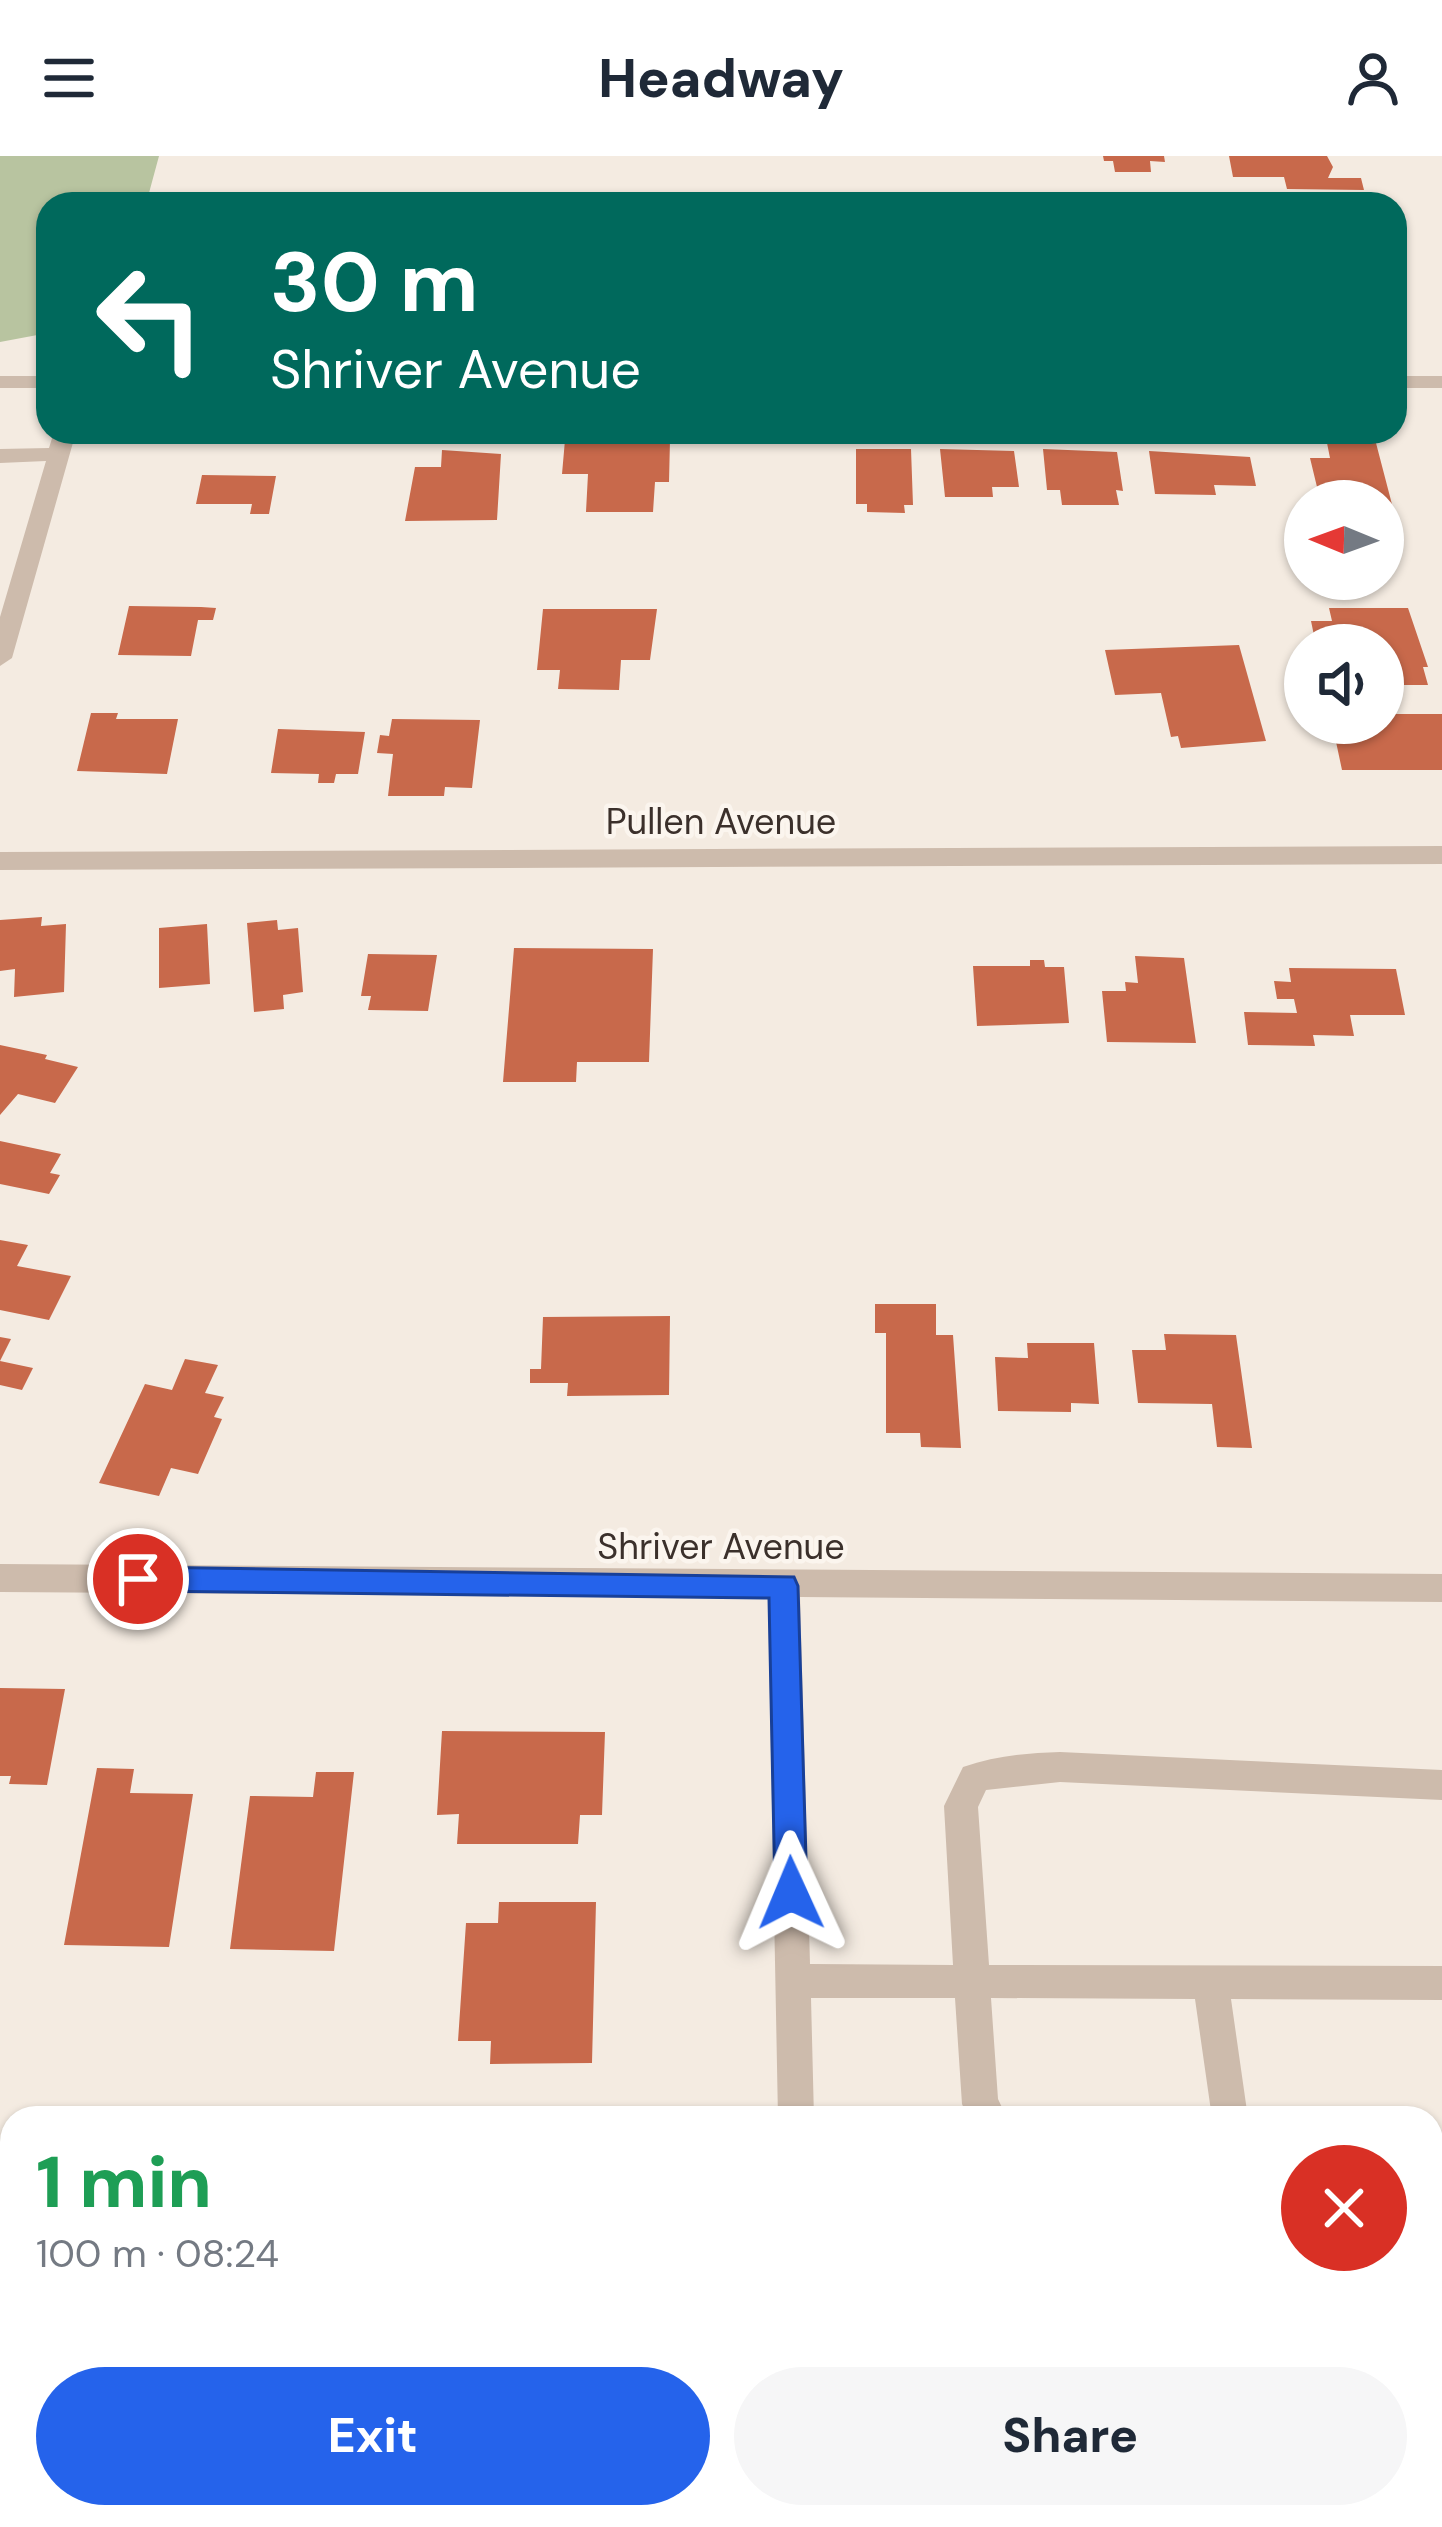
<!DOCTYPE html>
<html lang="en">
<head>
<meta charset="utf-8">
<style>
  body { margin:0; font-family:"DM Sans",sans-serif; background:#f6f6f7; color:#1f2937; height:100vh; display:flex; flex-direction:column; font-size:45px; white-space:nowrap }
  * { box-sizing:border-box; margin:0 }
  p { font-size:39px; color:#747a83 }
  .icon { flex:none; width:66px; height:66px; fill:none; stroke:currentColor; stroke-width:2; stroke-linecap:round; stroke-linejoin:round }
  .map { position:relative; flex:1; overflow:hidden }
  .panel { position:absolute; left:0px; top:1950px; width:1443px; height:423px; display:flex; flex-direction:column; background:#fff; border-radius:36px 36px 0 0; box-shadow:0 3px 9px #0004 }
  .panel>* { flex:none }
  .top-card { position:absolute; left:36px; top:36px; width:1371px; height:252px; border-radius:36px; box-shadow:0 3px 9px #0004; background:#00695c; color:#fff; overflow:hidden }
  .needle { width:78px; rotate:271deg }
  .controls { position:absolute; left:1284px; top:324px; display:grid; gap:24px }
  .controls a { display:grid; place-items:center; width:120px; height:120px; border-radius:50%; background:#fff; box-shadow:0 3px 9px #0004; font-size:60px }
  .pin { position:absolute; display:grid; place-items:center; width:102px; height:102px; color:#fff; margin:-51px; border:6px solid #fff; border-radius:50%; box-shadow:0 3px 12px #0007 }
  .me { position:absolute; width:132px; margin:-66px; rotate:359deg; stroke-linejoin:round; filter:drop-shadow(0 0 9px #0008) }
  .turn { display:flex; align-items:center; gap:42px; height:252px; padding:0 36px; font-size:54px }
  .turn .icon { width:156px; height:156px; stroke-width:2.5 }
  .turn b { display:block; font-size:84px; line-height:102px }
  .round { display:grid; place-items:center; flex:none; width:126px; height:126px; border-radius:63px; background:#f6f6f7 }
  .head { display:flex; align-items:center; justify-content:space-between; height:204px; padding:0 36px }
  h1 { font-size:72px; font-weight:800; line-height:90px; color:#1e9e55 }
  .button { display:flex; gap:24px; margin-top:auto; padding:24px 36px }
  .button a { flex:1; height:138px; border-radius:72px; background:#2563eb; color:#fff; font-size:48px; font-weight:800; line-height:138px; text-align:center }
  .button a+a { background:#f6f6f7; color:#1f2937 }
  header { display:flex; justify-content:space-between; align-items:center; height:156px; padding:0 36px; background:#fff; font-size:54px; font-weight:800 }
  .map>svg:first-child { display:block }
  .green { fill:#b8c4a0 }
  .building { fill:#c8694b }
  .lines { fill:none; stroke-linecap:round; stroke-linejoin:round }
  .minor-tunnel { stroke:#cfc6bd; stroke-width:36; stroke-dasharray:36 18; stroke-linecap:butt }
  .minor { fill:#cdbbac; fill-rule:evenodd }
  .route { fill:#2563eb; stroke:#184099; stroke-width:3 }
  .labels { text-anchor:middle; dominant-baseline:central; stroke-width:9; stroke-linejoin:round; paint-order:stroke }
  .street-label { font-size:36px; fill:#3b302b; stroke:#fbf5ee }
</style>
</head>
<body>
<header><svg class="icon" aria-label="menu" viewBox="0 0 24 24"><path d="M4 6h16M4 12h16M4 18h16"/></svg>Headway<svg class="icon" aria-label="person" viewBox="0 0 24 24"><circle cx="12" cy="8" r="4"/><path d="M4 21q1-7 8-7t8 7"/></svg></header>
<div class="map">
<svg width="1442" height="2371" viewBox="0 0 1442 2371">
  <rect width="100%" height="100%" fill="#f4ebe1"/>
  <path class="green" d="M 0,0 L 159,0 L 146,48 L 48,48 L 48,177 L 0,186 Z"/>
  <path class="building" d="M 1103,0 L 1164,0 L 1165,6 L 1150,5 L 1151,16 L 1115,16 L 1113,5 L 1104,5 Z
    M 1229,0 L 1327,0 L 1333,11 L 1328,22 L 1361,22 L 1364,34 L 1287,33 L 1284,21 L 1233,21 Z
    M 565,284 L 670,284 L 669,326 L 655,326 L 653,356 L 586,356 L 588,318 L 562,318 Z
    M 1327,287 L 1376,287 L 1394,356 L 1383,356 L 1383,345 L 1341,345 L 1337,331 L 1317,331 L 1310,302 L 1330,302 Z
    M 856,293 L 911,293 L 913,349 L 904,349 L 905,357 L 867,356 L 867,348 L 856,348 Z
    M 940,293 L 1014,295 L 1019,331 L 992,331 L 993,341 L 945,341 Z
    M 1043,293 L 1117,296 L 1123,335 L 1116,334 L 1119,349 L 1062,349 L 1060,334 L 1047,334 Z
    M 442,294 L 501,298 L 497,364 L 405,365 L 415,311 L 441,311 Z
    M 1149,295 L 1250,301 L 1256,330 L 1214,329 L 1216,339 L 1155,338 Z
    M 202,319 L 276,320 L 269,358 L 250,358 L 252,348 L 196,348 Z
    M 129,450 L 201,451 L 216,452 L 213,464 L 198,464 L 191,500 L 118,499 Z
    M 1329,452 L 1408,452 L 1428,511 L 1423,511 L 1428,529 L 1383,529 L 1383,489 L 1316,489 L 1311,465 L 1332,465 Z
    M 543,453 L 657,453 L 650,504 L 621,504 L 619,534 L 558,533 L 560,514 L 537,514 Z
    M 1239,489 L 1266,585 L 1181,592 L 1178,580 L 1171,581 L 1161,537 L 1115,539 L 1105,494 Z
    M 91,557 L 118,557 L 116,563 L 178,563 L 167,618 L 77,615 Z
    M 1383,558 L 1442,558 L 1442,614 L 1342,614 L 1332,567 L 1383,567 Z
    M 392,563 L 480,564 L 472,632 L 445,631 L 444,640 L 388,640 L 393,598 L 377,597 L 380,579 L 389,580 Z
    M 278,573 L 365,576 L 358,618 L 336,618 L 334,627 L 318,627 L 319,618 L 271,617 Z
    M 42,761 L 41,770 L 66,768 L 64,836 L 14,841 L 15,813 L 0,815 L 0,764 Z
    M 277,764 L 278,774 L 298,772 L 303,836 L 283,839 L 284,853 L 254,856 L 247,767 Z
    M 207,768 L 210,828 L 159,832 L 159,772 Z
    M 514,792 L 653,793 L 649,906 L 577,906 L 576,926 L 503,926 Z
    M 368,798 L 437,799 L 428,855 L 368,854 L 371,840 L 361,840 Z
    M 1135,800 L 1184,802 L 1196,887 L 1107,886 L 1102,835 L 1126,835 L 1125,826 L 1138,827 Z
    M 1030,804 L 1044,804 L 1045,811 L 1064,811 L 1069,867 L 977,870 L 973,810 L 1030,810 Z
    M 1289,812 L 1396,813 L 1405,859 L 1350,859 L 1354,880 L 1313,879 L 1315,890 L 1248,889 L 1244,856 L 1297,857 L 1294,843 L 1277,843 L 1274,825 L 1291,826 Z
    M 0,889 L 47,899 L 45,903 L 78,911 L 55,947 L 18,938 L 0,959 Z
    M 0,985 L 61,998 L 50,1017 L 60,1019 L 49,1038 L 0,1028 Z
    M 0,1084 L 28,1089 L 17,1110 L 71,1120 L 49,1164 L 0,1154 Z
    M 875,1148 L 936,1148 L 936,1179 L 953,1179 L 961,1292 L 921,1291 L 920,1277 L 886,1277 L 886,1177 L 875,1177 Z
    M 670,1160 L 669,1239 L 567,1240 L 568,1227 L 530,1227 L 530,1213 L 541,1213 L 543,1161 Z
    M 1164,1178 L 1236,1179 L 1252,1292 L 1217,1291 L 1212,1248 L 1138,1247 L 1132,1194 L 1166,1194 Z
    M 0,1181 L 11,1183 L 0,1205 L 33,1212 L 22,1234 L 0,1229 Z
    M 1027,1187 L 1094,1187 L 1099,1248 L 1071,1247 L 1071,1256 L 998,1255 L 995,1201 L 1028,1202 Z
    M 185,1203 L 218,1209 L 205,1237 L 224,1241 L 214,1261 L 222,1263 L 198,1318 L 171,1312 L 159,1340 L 99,1327 L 145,1228 L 172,1234 Z
    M 0,1532 L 65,1533 L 47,1629 L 9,1628 L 11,1620 L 0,1620 Z
    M 442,1575 L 605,1576 L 602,1659 L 580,1659 L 578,1688 L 457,1688 L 459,1658 L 437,1659 Z
    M 97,1612 L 134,1613 L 130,1637 L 193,1638 L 169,1791 L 64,1789 Z
    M 316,1616 L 354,1616 L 334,1795 L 230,1793 L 250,1640 L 313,1641 Z
    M 499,1746 L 596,1746 L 592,1907 L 490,1908 L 491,1885 L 458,1885 L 466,1767 L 498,1767 Z
    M 1431,1995 L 1442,1995 L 1442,2371 L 987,2371 L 987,2361 L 1431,2361 Z
    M 0,2259 L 12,2259 L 12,2361 L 38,2361 L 36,2371 L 0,2371 Z
    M 386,2361 L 581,2361 L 581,2371 L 385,2371 Z"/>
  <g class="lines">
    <path class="minor-tunnel" d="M 1431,2039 L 1442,2040"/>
    <path class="minor" d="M 0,220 L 48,220 L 48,232 L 0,232 Z
      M 1395,220 L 1442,220 L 1442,232 L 1395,232 Z
      M 54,276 L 76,276 L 12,502 L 0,510 L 0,461 L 46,305 L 0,307 L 0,293 L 49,292 Z
      M 1442,690 L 1442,708 L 0,714 L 0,696 Z
      M 0,1408 L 1442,1418 L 1442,1446 L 800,1441 L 810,1808 L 953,1809 L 944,1650 L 963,1611 C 995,1600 1026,1597 1060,1596 L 1442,1614 L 1442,1644 L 1060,1626 L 986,1634 L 978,1651 L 989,1809 L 1442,1810 L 1442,1844 L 1231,1843 L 1248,1962 L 1212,1962 L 1195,1843 L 991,1842 L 998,1943 L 1007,1962 L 968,1962 L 962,1948 L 955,1842 L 811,1842 L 814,1962 L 778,1962 L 768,1441 L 0,1436 Z
      M 787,2361 L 827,2361 L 827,2371 L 787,2371 Z"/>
  </g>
  <path class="route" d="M 138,1411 L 794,1421 L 798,1430 L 807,1737 L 802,1747 L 791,1751 L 780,1747 L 775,1737 L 769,1442 L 138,1435 L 128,1432 L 124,1423 L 128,1414 Z"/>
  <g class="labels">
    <g class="street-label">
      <text x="721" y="665">Pullen Avenue</text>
      <text x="721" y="1390">Shriver Avenue</text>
    </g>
  </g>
</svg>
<div class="controls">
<a><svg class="needle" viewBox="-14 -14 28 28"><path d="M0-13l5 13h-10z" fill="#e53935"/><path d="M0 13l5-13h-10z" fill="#747a83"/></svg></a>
<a><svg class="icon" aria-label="sound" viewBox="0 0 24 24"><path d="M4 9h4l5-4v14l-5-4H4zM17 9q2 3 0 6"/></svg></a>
</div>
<div class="pin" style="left:138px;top:1423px;background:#d93025"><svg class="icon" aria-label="arrive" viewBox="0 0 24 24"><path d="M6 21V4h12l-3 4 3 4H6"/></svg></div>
<svg class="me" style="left:791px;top:1737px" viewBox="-20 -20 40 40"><path d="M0-17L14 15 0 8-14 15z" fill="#2563eb" stroke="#fff" stroke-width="4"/></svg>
<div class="top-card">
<div class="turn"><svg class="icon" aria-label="left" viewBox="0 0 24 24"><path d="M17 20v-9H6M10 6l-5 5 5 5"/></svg><div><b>30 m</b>Shriver Avenue</div></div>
</div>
<section class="panel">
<div class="head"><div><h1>1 min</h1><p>100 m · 08:24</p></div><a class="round" style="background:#d93025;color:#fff"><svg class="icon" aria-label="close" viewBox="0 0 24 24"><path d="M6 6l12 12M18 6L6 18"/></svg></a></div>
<div class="button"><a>Exit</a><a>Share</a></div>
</section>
</div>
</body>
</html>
